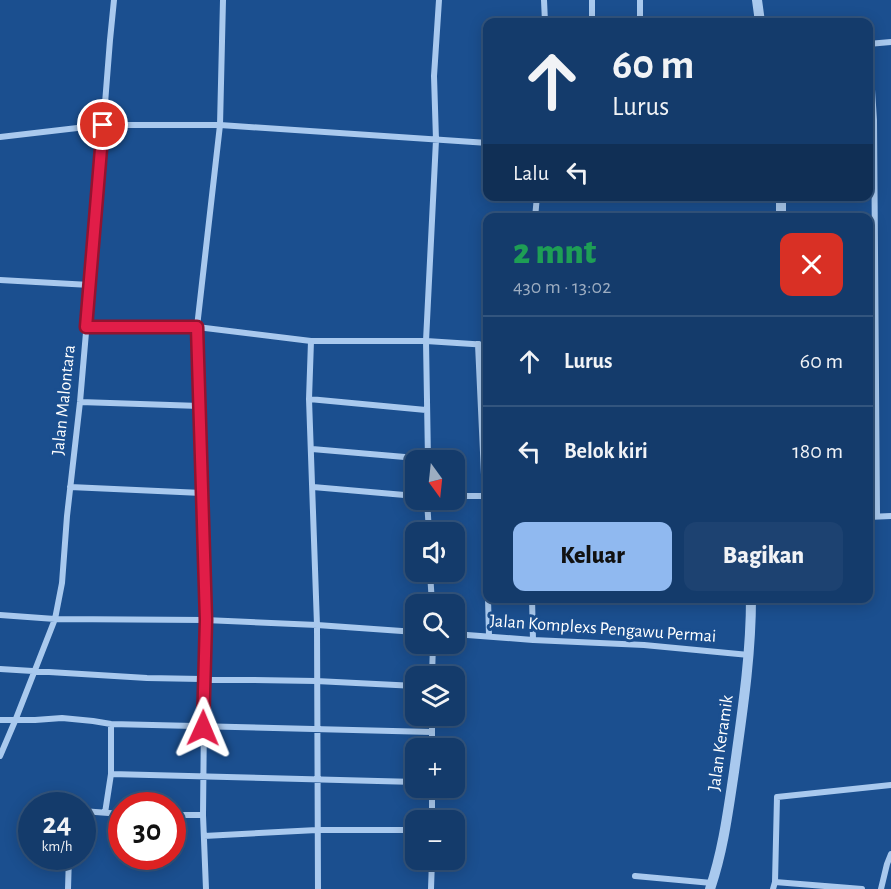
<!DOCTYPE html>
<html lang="id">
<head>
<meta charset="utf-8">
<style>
  body { margin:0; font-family:"Alegreya Sans",sans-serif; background:#1d4271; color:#f1f3f6; height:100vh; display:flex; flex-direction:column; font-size:22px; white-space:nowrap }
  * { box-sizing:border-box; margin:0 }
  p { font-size:20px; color:#9dadc1 }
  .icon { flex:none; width:33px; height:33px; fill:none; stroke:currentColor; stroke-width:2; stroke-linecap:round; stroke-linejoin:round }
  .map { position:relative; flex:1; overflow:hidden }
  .side { position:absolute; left:483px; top:213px; width:390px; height:390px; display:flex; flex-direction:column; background:#143b6b; border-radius:12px; box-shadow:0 3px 15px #0003,0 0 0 2px #33557e }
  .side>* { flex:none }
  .banner { position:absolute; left:483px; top:18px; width:390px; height:183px; border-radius:12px; box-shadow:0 3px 15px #0003,0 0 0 2px #33557e; background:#143b6b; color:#f1f3f6; overflow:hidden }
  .needle { width:39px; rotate:165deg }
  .tools { position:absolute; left:405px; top:450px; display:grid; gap:12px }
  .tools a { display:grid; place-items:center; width:60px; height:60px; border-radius:12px; background:#143b6b; box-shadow:0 3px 15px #0003,0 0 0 2px #33557e; font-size:30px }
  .speed { position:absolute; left:18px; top:792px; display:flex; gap:12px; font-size:30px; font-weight:700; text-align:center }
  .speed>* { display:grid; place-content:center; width:78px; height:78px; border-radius:50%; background:#143b6b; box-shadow:0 3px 15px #0003,0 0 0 2px #33557e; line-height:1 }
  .speed small { font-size:15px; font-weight:400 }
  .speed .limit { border:9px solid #d22; background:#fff; color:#111 }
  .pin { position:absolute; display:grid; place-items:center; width:51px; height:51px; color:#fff; margin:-26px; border:3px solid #fff; border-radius:50%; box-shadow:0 2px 6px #0007 }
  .me { position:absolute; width:66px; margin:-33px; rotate:1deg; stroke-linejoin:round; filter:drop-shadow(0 0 4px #0008) }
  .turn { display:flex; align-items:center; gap:21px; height:126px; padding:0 30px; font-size:27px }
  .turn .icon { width:78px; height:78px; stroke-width:2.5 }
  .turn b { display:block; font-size:42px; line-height:51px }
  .then { display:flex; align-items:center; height:57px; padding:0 30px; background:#0003; gap:12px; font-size:22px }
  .round { display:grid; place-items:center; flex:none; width:63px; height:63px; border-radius:12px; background:#1d4271 }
  .headline { display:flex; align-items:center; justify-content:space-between; height:102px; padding:0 30px }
  h1 { font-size:36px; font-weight:800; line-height:45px; color:#1e9e55 }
  .cta { display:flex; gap:12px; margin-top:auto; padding:12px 30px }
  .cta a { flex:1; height:69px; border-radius:12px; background:#90b9f0; color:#111; font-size:24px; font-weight:800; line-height:69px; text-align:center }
  .cta a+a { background:#1d4271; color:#f1f3f6 }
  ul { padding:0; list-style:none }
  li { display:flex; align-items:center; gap:18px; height:90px; padding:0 30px; border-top:2px solid #33557e }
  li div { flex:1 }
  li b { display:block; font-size:22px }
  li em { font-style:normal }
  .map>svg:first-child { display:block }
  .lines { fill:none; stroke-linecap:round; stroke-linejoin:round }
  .minor { stroke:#a9c9ee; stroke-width:6 }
  .tertiary { stroke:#a9c9ee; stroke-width:10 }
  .route-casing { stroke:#92132f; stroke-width:15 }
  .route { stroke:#e11d48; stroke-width:10 }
  .labels { text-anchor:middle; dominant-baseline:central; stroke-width:6; stroke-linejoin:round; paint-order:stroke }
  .street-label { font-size:18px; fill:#fff; stroke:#1b4f8f }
</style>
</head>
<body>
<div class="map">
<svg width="891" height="889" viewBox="0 0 891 889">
  <rect width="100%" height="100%" fill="#1b4f8f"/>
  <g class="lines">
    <path class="minor" d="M 223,0 L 220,125 L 488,143
      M 544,0 L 545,22
      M 592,0 L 592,22
      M 640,22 L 640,0
      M 868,44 L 891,42
      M 869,44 L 874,120 L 877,516
      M 0,137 L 103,125 L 220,125 L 197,327 L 205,620 L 203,815 L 206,889
      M 535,218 L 537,196
      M 0,280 L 90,285
      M 86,327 L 197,327 L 311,341 L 426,341 L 488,345
      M 311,341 L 309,399 L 317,625 L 318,889
      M 478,344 L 485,496 L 488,578
      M 309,399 L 426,410
      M 80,402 L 200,406
      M 312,449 L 428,459
      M 428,460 L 426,341 L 436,140 L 434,76 L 439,0
      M 70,487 L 202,493
      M 313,487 L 416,496
      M 454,496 L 487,496
      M 427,500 L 429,532
      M 868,517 L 891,516
      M 430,572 L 432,604
      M 488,598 L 489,636
      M 532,598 L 533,640
      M 0,615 L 55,619 L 205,620 L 317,625 L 416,632
      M 454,634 L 533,640 L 644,645 L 749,655
      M 0,669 L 147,678 L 316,681 L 416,686
      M 432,676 L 433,644
      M 432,716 L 432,748
      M 0,720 L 35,720 L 62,718 L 93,721 L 111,724 L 432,732
      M 111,724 L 111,774
      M 0,756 L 15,721 L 55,619 L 62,583 L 67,516 L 80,402 L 97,205 L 110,40 L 114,0
      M 82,811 L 122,814
      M 105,813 L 111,774 L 416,782
      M 172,815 L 203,815
      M 432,820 L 432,788
      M 204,836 L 317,830 L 416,830
      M 635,876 L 712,883
      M 775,882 L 777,797 L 891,785
      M 68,889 L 69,856
      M 431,889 L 432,860
      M 773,889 L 775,882 L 862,889
      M 881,889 L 887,864 L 891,854"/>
    <path class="tertiary" d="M 757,0 L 760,22
      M 781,218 L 781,196
      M 710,889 C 723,851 728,812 734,772 C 742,714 751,657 751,598"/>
  </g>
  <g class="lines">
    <defs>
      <path id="route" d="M 103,125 L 86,327 L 197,327 L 206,620 L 203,728"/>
    </defs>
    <use href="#route" class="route-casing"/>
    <use href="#route" class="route"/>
  </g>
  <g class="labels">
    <g class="street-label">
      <text transform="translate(64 400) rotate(-84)">Jalan Malontara</text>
      <text transform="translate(603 629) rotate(4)">Jalan Komplexs Pengawu Permai</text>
      <text transform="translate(721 743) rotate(-82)">Jalan Keramik</text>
    </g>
  </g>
</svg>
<div class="tools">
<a><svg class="needle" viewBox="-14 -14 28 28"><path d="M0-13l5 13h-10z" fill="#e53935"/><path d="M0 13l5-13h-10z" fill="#9dadc1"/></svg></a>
<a><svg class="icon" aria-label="sound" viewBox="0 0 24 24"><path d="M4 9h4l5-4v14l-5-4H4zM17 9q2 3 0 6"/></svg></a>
<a><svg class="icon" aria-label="search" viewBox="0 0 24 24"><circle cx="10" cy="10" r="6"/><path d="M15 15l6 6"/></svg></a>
<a><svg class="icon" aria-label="layers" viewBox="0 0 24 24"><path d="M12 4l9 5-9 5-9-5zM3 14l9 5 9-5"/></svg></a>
<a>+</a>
<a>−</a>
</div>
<div class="speed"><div>24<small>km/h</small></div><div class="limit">30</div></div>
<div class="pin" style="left:103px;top:125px;background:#d93025"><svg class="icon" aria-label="arrive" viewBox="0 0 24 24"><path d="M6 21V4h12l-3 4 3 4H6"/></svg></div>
<svg class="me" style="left:203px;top:728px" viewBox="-20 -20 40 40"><path d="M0-17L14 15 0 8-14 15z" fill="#e11d48" stroke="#fff" stroke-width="4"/></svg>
<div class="banner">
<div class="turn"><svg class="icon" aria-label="ahead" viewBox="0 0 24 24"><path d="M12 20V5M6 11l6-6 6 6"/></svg><div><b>60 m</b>Lurus</div></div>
<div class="then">Lalu<svg class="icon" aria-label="left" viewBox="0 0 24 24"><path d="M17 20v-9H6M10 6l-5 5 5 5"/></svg></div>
</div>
<section class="side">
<div class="headline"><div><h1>2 mnt</h1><p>430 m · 13:02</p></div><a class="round" style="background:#d93025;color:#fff"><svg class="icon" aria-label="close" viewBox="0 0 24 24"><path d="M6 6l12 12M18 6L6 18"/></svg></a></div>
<ul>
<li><svg class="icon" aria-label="ahead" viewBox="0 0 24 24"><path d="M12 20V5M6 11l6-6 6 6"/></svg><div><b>Lurus</b></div><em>60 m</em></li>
<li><svg class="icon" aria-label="left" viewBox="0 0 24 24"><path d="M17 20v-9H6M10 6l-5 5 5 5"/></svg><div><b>Belok kiri</b></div><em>180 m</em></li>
</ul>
<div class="cta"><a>Keluar</a><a>Bagikan</a></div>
</section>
</div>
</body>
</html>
